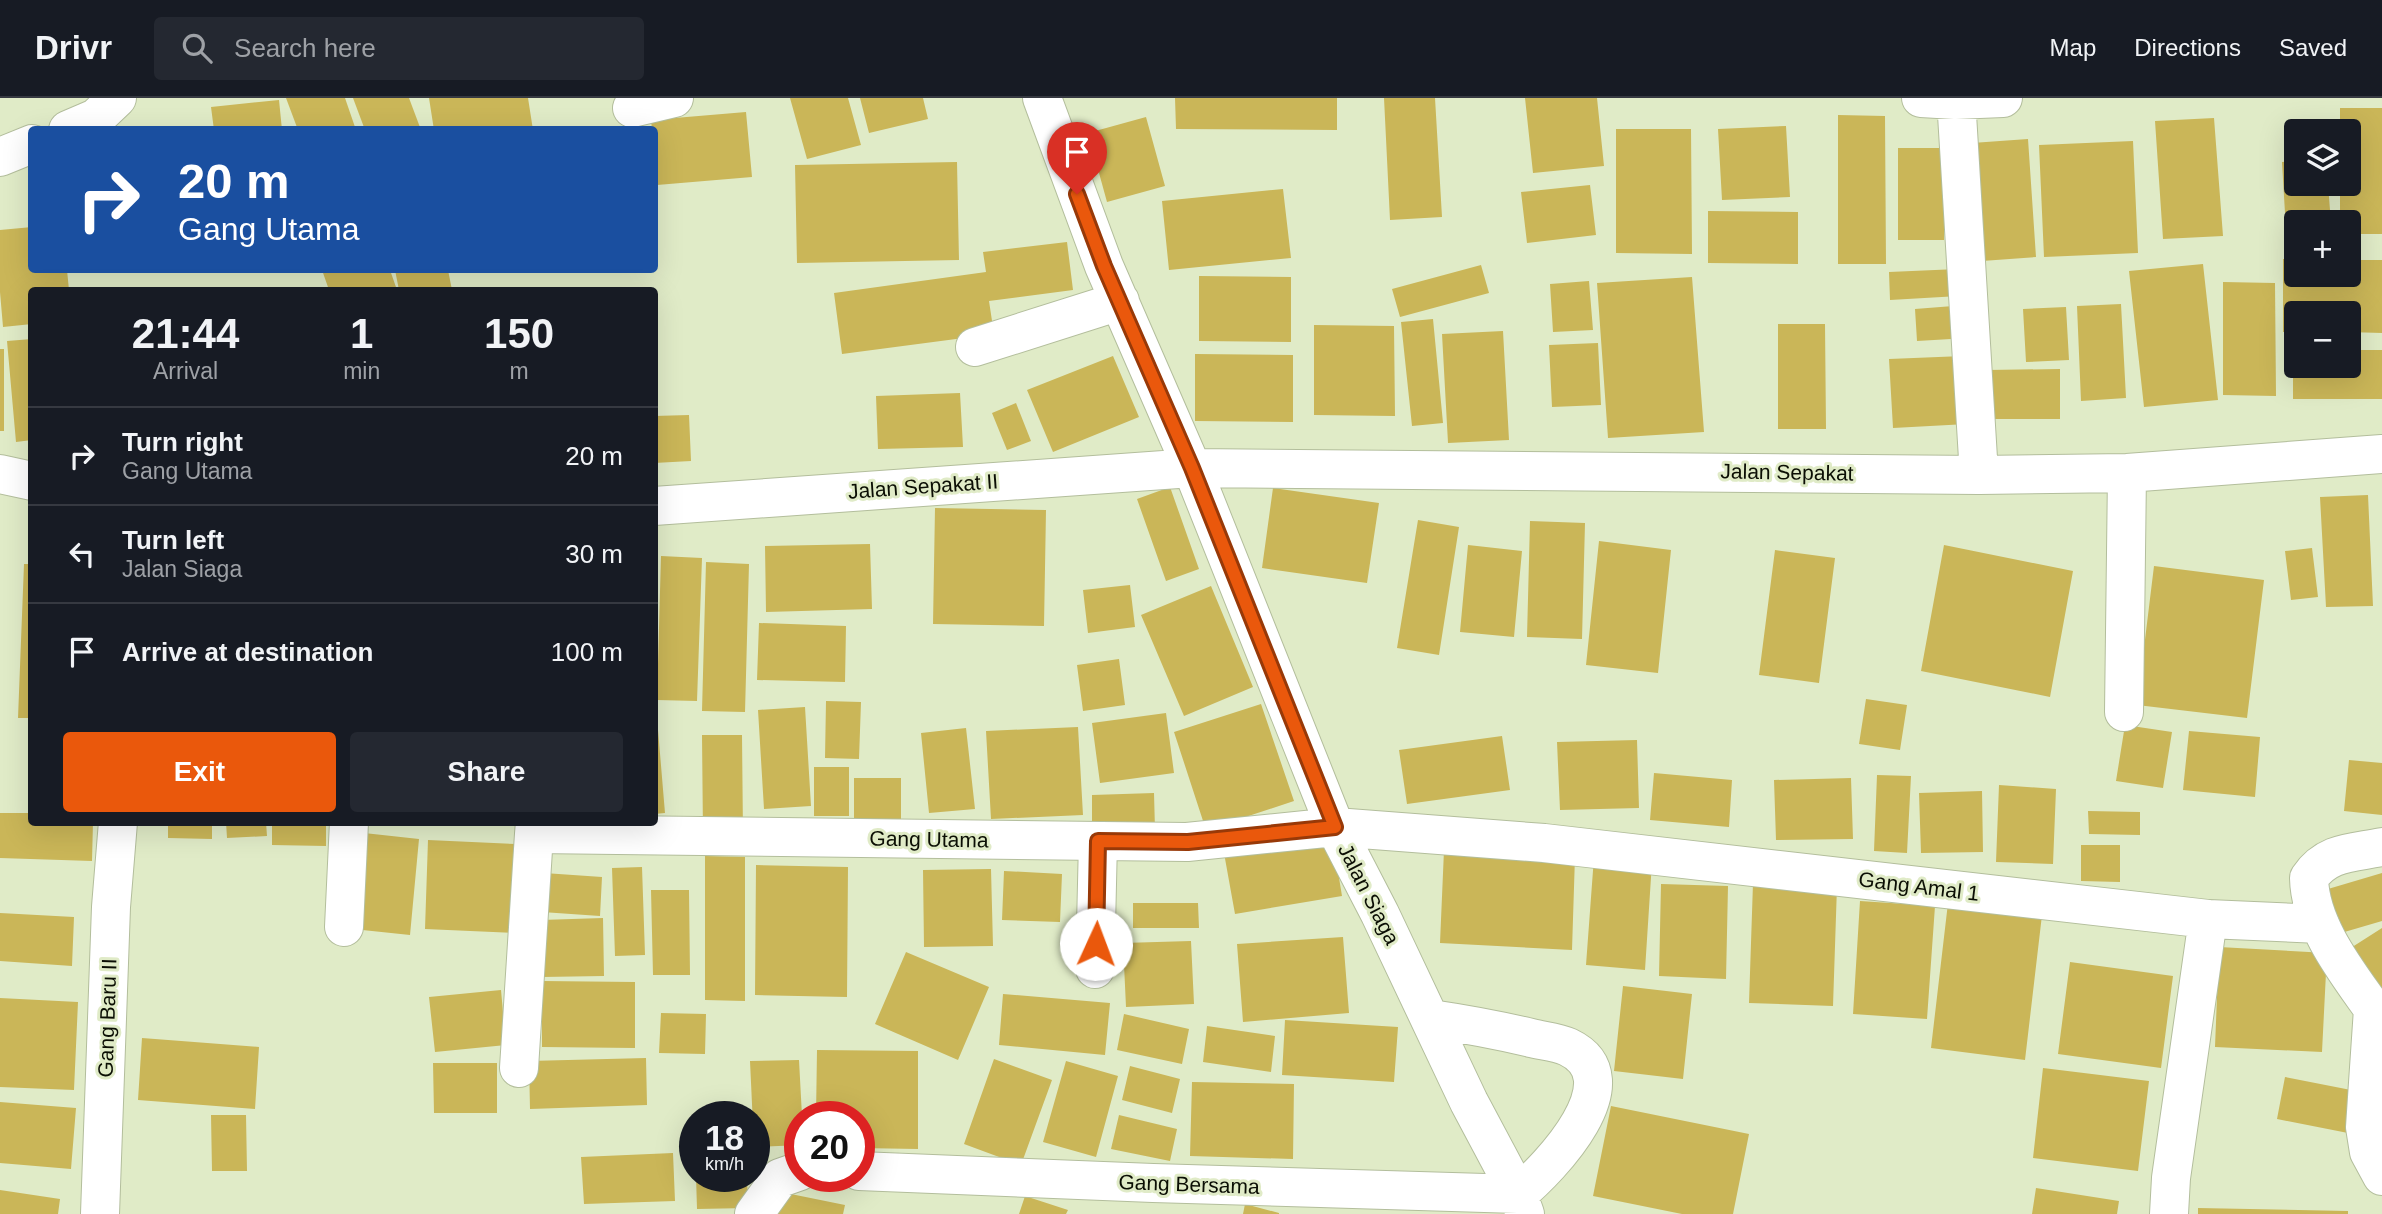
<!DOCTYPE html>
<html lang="en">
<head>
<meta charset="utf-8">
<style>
  body { margin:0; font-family:Arial,sans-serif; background:#242831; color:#f1f3f6; height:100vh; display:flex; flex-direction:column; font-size:26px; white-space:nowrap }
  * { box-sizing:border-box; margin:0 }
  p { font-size:23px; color:#9ea1a6 }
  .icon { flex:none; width:38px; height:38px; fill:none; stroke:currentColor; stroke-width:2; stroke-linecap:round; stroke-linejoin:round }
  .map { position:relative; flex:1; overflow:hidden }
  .sheet { position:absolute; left:28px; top:189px; width:630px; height:539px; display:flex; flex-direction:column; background:#171b24; border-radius:7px; box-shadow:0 7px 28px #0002 }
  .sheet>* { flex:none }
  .banner { position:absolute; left:28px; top:28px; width:630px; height:147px; border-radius:7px; box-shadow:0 7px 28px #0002; background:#1a4fa0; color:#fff; overflow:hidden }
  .controls { position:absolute; left:2284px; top:21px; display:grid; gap:14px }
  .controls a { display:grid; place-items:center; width:77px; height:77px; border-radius:7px; background:#171b24; box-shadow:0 7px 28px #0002; font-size:35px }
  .speed { position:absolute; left:679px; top:1003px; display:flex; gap:14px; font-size:35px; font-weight:700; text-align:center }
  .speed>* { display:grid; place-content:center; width:91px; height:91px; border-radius:50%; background:#171b24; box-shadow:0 7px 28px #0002; line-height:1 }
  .speed small { font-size:18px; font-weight:400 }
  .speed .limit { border:10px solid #d22; background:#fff; color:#111 }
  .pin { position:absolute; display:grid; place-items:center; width:60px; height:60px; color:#fff; margin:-72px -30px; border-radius:50% 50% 50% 0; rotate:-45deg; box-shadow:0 0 7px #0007 }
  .pin .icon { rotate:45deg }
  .me { position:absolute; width:77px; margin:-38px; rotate:2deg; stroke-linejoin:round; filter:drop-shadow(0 0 5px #0008) }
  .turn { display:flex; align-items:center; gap:24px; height:147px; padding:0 35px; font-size:32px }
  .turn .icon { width:91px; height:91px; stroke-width:2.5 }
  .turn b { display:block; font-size:49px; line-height:60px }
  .eta { display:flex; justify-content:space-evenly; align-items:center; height:119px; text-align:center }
  .eta b { font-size:42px; font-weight:700; line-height:49px }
  .button { display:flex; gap:14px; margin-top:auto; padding:14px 35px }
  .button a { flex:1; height:80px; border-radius:7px; background:#ea580c; color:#fff; font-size:28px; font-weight:700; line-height:80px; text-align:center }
  .button a+a { background:#242831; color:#f1f3f6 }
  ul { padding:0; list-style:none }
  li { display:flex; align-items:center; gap:21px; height:98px; padding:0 35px; border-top:2px solid #363941 }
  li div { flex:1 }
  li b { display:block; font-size:26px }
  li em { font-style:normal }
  header { display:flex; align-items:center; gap:42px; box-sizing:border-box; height:98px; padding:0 35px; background:#171b24; border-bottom:2px solid #363941 }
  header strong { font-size:33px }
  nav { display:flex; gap:38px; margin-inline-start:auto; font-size:24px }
  .search { width:490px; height:63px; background:#242831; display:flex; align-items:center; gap:18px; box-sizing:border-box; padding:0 24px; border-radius:7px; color:#9ea1a6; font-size:26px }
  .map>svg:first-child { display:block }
  .building { fill:#cab658 }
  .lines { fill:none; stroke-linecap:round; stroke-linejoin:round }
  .minor-casing { stroke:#b3be9c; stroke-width:40 }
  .minor { stroke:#fff; stroke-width:38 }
  .route-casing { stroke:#983908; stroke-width:18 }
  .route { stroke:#ea580c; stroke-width:12 }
  .labels { text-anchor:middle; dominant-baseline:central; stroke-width:6; stroke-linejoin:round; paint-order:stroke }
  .street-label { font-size:21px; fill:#0b0e04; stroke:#e0ebc7 }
</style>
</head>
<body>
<header>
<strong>Drivr</strong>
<div class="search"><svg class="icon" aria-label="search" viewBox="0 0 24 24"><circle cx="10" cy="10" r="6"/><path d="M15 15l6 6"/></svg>Search here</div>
<nav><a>Map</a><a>Directions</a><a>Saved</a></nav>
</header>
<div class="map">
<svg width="2382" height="1116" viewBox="0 0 2382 1116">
  <rect width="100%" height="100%" fill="#e0ebc7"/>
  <path class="building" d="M 286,0 L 345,0 L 356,32 L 298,32 Z
    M 353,0 L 409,0 L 421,32 L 365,32 Z
    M 429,0 L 528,0 L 533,32 L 434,32 Z
    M 790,0 L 848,0 L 861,47 L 807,61 Z
    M 860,0 L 923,0 L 928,21 L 869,35 Z
    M 1175,0 L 1337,0 L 1337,32 L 1176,31 Z
    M 1384,0 L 1435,0 L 1442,119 L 1390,122 Z
    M 1525,0 L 1597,0 L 1604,68 L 1533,75 Z
    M 279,2 L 282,32 L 214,32 L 211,9 Z
    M 2340,10 L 2382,10 L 2382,136 L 2348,136 L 2348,124 L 2340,124 L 2340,86 L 2348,86 L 2348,33 L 2340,33 Z
    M 746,14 L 752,79 L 657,87 L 654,32 L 652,32 L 651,22 Z
    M 1838,17 L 1885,18 L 1886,166 L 1838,166 Z
    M 1146,19 L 1165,88 L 1107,104 L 1088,35 Z
    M 2214,20 L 2223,138 L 2163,141 L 2155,23 Z
    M 1786,28 L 1790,99 L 1722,102 L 1718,31 Z
    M 1616,31 L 1691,31 L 1692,156 L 1616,155 Z
    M 2028,41 L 2036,159 L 1982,163 L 1972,45 Z
    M 2133,43 L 2138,155 L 2044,159 L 2039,47 Z
    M 1898,50 L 1944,50 L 1944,142 L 1898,142 Z
    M 2296,63 L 2296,86 L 2328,86 L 2330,112 L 2285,115 L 2282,64 Z
    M 957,64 L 959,162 L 797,165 L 795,67 Z
    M 1590,87 L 1596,137 L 1527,145 L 1521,94 Z
    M 1283,91 L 1291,160 L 1169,172 L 1162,103 Z
    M 1708,113 L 1798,114 L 1798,166 L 1708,165 Z
    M 32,129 L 32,172 L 67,172 L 69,192 L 32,192 L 32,226 L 3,229 L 0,194 L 0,132 Z
    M 1067,144 L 1073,192 L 989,203 L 994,236 L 842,256 L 834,195 L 986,174 L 983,154 Z
    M 2283,161 L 2296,161 L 2296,177 L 2348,177 L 2348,162 L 2382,162 L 2382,235 L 2348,234 L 2348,215 L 2296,215 L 2296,234 L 2283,234 Z
    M 2203,166 L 2218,302 L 2144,309 L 2129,173 Z
    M 1481,167 L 1489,195 L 1400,219 L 1392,191 Z
    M 1958,171 L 1959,198 L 1890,202 L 1889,174 Z
    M 322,172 L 390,172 L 397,192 L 329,192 Z
    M 395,172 L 448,172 L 452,192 L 399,192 Z
    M 1199,178 L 1291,179 L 1291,244 L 1199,243 Z
    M 1692,179 L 1704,334 L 1608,340 L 1597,185 Z
    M 1589,183 L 1593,232 L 1553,234 L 1550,186 Z
    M 2223,184 L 2275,185 L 2276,298 L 2223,297 Z
    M 2121,206 L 2126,300 L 2081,303 L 2077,208 Z
    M 1966,207 L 1968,240 L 1917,243 L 1915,211 Z
    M 2066,209 L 2069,262 L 2026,264 L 2023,211 Z
    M 1433,221 L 1443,325 L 1412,328 L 1401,224 Z
    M 1778,226 L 1825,226 L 1826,331 L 1778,331 Z
    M 1314,227 L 1394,228 L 1395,318 L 1314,317 Z
    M 1503,233 L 1509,342 L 1448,345 L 1442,236 Z
    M 32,241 L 32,342 L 16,344 L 7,243 Z
    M 1598,245 L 1601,307 L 1552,309 L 1549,247 Z
    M 0,251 L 4,251 L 4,333 L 0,333 Z
    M 2293,252 L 2296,252 L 2296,268 L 2348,268 L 2348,252 L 2382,252 L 2382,301 L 2293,301 Z
    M 1195,256 L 1293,257 L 1293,324 L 1195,323 Z
    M 1113,258 L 1139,319 L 1053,354 L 1027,292 Z
    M 1963,258 L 1967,326 L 1893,330 L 1889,261 Z
    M 2060,271 L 2060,321 L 1988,321 L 1988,272 Z
    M 960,295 L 963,349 L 878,351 L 876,298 Z
    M 1016,305 L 1031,343 L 1007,352 L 992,315 Z
    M 689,317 L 691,363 L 654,365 L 654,318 Z
    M 1170,389 L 1199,471 L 1166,483 L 1137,401 Z
    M 1273,390 L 1379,405 L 1367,485 L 1262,470 Z
    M 2368,397 L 2373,508 L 2326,509 L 2320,399 Z
    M 935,410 L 1046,412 L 1044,528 L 933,526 Z
    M 1418,422 L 1459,429 L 1439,557 L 1397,550 Z
    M 1530,423 L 1585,425 L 1582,541 L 1527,539 Z
    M 1599,443 L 1671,452 L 1658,575 L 1586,567 Z
    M 870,446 L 872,511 L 766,514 L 765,448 Z
    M 1468,447 L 1522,453 L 1514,539 L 1460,534 Z
    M 1944,447 L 2073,473 L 2050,599 L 1921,573 Z
    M 2312,450 L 2318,499 L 2291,502 L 2285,453 Z
    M 1775,452 L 1835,460 L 1819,585 L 1759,577 Z
    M 661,458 L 702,460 L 697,603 L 657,602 Z
    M 706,464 L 749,466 L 745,614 L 702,613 Z
    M 24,466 L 32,466 L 32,620 L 18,620 Z
    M 2154,468 L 2264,482 L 2247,620 L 2137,607 Z
    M 1130,487 L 1135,529 L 1088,535 L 1083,492 Z
    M 1211,488 L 1253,589 L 1184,618 L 1141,517 Z
    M 759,525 L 846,528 L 845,584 L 757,582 Z
    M 1119,561 L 1125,607 L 1083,613 L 1077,567 Z
    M 1866,601 L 1907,607 L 1900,652 L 1859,646 Z
    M 826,603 L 861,604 L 859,661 L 825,660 Z
    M 1261,606 L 1294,703 L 1206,732 L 1174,634 Z
    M 654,608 L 656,608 L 665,715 L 654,716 Z
    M 805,609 L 811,708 L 764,711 L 758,612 Z
    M 1166,615 L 1174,675 L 1100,685 L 1092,625 Z
    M 2125,627 L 2172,634 L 2163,690 L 2116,683 Z
    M 1078,629 L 1083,717 L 991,721 L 986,633 Z
    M 966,630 L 975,711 L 929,715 L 921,635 Z
    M 2189,633 L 2260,639 L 2255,699 L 2183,692 Z
    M 702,637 L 742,637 L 743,736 L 703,736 Z
    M 1502,638 L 1510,692 L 1407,706 L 1399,652 Z
    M 1637,642 L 1639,710 L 1560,712 L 1557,644 Z
    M 2349,662 L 2382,665 L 2382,717 L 2344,713 Z
    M 814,669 L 849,669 L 849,718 L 814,718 Z
    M 1654,675 L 1732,682 L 1729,729 L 1650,722 Z
    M 1877,677 L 1911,678 L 1907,755 L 1874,753 Z
    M 854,680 L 901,680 L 901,731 L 854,731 Z
    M 1851,680 L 1853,741 L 1776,742 L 1774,682 Z
    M 1999,687 L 2056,691 L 2053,766 L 1996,764 Z
    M 1982,693 L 1983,754 L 1921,755 L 1919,695 Z
    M 1154,695 L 1155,732 L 1092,733 L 1092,697 Z
    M 2088,713 L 2140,714 L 2140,737 L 2089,736 Z
    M 0,715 L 32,715 L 32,724 L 93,724 L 92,763 L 0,760 Z
    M 168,724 L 212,724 L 212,741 L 168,740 Z
    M 226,724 L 266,724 L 267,738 L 227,740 Z
    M 272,724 L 326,724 L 326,748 L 272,747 Z
    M 364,735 L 419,741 L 410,837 L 353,831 Z
    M 1332,737 L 1342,798 L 1235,816 L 1224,755 Z
    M 428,742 L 516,746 L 513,835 L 425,831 Z
    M 2081,747 L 2120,747 L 2120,784 L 2081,783 Z
    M 1444,752 L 1575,758 L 1572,852 L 1440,845 Z
    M 705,758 L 745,759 L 745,903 L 705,902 Z
    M 1594,759 L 1652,764 L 1645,872 L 1586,867 Z
    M 756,767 L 848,769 L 847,899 L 755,897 Z
    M 642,769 L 645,857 L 615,858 L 612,770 Z
    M 991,771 L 993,848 L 924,849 L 923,772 Z
    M 1004,773 L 1062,776 L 1060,824 L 1002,822 Z
    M 544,775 L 602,779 L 600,818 L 542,814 Z
    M 2382,775 L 2382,823 L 2341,835 L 2328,791 Z
    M 1753,785 L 1837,788 L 1833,908 L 1749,905 Z
    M 1661,786 L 1728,788 L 1726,881 L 1659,878 Z
    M 651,792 L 689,792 L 690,877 L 653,877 Z
    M 1860,803 L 1935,808 L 1927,921 L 1853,916 Z
    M 1133,805 L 1198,805 L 1199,830 L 1133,830 Z
    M 1948,805 L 2042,817 L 2025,962 L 1931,950 Z
    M 0,815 L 74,819 L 72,868 L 0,863 Z
    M 603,820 L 604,878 L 542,879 L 541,822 Z
    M 2382,830 L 2382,897 L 2346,853 Z
    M 1343,839 L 1349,915 L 1243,924 L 1237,846 Z
    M 1191,843 L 1194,906 L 1126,909 L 1123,845 Z
    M 2219,849 L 2327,855 L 2322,954 L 2215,949 Z
    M 906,854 L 989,889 L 958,962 L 875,926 Z
    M 2070,864 L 2173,878 L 2161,970 L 2058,956 Z
    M 542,883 L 635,884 L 635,950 L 542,949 Z
    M 1623,888 L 1692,896 L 1683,981 L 1614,973 Z
    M 501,892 L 506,947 L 435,954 L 429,899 Z
    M 1003,896 L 1110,905 L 1105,957 L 999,947 Z
    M 0,900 L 78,904 L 74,992 L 0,989 Z
    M 661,915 L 706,916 L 705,956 L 659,955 Z
    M 1124,916 L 1189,931 L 1182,966 L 1117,952 Z
    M 1285,922 L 1398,929 L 1394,984 L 1282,977 Z
    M 1207,928 L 1275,938 L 1271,974 L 1203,964 Z
    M 142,940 L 259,949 L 255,1011 L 138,1002 Z
    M 817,952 L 918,953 L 918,1051 L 859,1050 L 859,1018 L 816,1018 Z
    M 646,960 L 647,1007 L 530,1011 L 529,963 Z
    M 994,961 L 1052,982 L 1021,1067 L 964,1046 Z
    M 799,962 L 802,1018 L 800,1018 L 800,1047 L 754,1049 L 750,963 Z
    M 1066,963 L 1118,978 L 1096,1059 L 1043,1044 Z
    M 433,965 L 497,965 L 497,1015 L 434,1015 Z
    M 1130,968 L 1180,981 L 1172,1015 L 1122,1002 Z
    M 2043,970 L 2149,983 L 2138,1073 L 2033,1060 Z
    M 2285,979 L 2356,993 L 2348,1035 L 2277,1021 Z
    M 1192,984 L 1294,986 L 1293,1061 L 1190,1058 Z
    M 0,1004 L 76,1010 L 71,1071 L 0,1065 Z
    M 1611,1008 L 1749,1036 L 1733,1116 L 1682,1116 L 1593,1098 Z
    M 211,1017 L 246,1017 L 247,1073 L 212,1073 Z
    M 1119,1017 L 1177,1031 L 1170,1063 L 1111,1051 Z
    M 673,1055 L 675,1103 L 584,1106 L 581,1059 Z
    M 696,1078 L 747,1078 L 748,1110 L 697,1111 Z
    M 2036,1090 L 2119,1103 L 2117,1116 L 2032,1116 Z
    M 0,1092 L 60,1101 L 58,1116 L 0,1116 Z
    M 781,1094 L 845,1107 L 843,1116 L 777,1116 Z
    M 1025,1098 L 1068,1112 L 1066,1116 L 1019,1116 Z
    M 1245,1106 L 1279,1115 L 1279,1116 L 1243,1116 Z
    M 2198,1110 L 2348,1113 L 2348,1116 L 2198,1116 Z"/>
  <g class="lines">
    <defs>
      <path id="minor" d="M 1042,0 L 1104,168 L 1192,370 L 1335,729 L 1380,816 L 1469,1004 L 1518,1096 L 1525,1116
        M 1921,0 L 1955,2 L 2003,0
        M 1956,0 L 1979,377
        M 632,10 L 674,0
        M 68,32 L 96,20 L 117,0
        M 0,59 L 32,46
        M 975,249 L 1120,203
        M 0,376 L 32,383
        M 654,408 L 1192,370 L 1979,377 L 2127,375 L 2382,356
        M 2124,614 L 2127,375
        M 535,724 L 534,736 L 1187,744 L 1335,729 L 1544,745 L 2208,821 L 2171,1080 L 2169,1116
        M 2208,821 L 2320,826
        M 344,829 L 349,724
        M 1095,871 L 1098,743
        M 2382,910 L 2373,911 L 2365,1029 L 2369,1054 L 2382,1078
        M 2373,911 C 2347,874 2310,828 2309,780 C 2327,753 2353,755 2382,749
        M 519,970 L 534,736
        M 859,1073 L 1153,1085 L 1518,1096 C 1550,1070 1635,981 1568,949 C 1557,944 1543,943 1531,940 C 1498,932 1465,926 1431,921
        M 100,1116 L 111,809 L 118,724
        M 754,1116 L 780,1080 L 800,1073"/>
    </defs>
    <use href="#minor" class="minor-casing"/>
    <use href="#minor" class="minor"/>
  </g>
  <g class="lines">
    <defs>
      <path id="route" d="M 1077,96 L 1104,168 L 1192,370 L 1335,729 L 1188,744 L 1098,743 L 1096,846"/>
    </defs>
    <use href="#route" class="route-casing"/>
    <use href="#route" class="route"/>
  </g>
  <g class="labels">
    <g class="street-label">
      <text transform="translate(1787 374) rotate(1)">Jalan Sepakat</text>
      <text transform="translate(923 388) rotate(-4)">Jalan Sepakat II</text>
      <text transform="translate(929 741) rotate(1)">Gang Utama</text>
      <text transform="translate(1919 788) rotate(7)">Gang Amal 1</text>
      <text transform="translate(1369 796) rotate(63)">Jalan Siaga</text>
      <text transform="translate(107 920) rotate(-88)">Gang Baru II</text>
      <text transform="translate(1189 1086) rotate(2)">Gang Bersama</text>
    </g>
  </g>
</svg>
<div class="controls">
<a><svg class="icon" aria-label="layers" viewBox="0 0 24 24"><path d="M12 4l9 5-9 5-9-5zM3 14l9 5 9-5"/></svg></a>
<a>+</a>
<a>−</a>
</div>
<div class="speed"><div>18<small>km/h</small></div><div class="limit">20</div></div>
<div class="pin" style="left:1077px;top:96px;background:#d93025"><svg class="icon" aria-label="arrive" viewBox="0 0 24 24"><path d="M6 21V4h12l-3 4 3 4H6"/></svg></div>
<svg class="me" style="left:1096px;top:846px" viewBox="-20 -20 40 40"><circle r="19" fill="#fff"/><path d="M0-13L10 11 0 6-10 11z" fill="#ea580c"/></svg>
<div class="banner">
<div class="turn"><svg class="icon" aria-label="right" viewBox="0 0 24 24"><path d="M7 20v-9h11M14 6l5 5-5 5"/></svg><div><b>20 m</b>Gang Utama</div></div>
</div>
<section class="sheet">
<div class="eta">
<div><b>21:44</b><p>Arrival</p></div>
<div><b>1</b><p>min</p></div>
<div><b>150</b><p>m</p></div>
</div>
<ul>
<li><svg class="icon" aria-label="right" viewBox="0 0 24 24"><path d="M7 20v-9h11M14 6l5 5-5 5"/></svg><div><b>Turn right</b><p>Gang Utama</p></div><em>20 m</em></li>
<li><svg class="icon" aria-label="left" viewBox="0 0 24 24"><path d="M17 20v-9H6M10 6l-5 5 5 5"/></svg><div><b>Turn left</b><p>Jalan Siaga</p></div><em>30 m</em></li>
<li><svg class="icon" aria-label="arrive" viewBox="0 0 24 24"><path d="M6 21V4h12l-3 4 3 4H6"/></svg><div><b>Arrive at destination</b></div><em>100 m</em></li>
</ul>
<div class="button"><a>Exit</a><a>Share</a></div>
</section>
</div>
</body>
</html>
